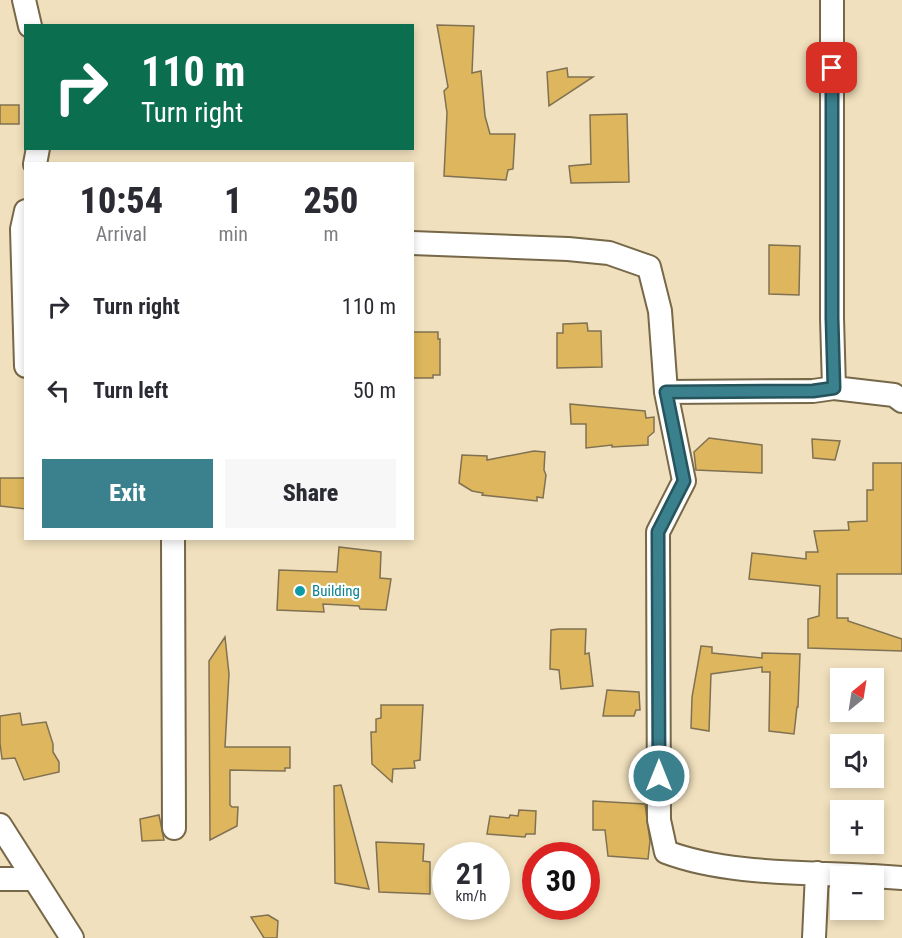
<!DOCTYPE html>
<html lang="en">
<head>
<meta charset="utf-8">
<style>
  body { margin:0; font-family:"Roboto Condensed",sans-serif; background:#f7f7f7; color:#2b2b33; height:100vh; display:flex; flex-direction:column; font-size:22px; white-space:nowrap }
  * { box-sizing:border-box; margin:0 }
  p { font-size:20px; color:#7c7c81 }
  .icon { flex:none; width:33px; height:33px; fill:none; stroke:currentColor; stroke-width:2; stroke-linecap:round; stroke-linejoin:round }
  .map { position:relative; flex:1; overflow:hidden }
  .details { position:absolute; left:24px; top:162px; width:390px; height:378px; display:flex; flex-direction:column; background:#fff; border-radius:0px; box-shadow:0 3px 9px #0003 }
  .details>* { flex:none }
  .top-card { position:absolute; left:24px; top:24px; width:390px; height:126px; border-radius:0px; box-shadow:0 3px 9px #0003; background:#0b6e4f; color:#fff; overflow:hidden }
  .needle { width:39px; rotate:30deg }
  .buttons { position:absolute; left:830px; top:668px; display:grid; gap:12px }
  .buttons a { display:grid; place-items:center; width:54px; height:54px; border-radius:0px; background:#fff; box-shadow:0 3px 9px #0003; font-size:30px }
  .speed { position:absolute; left:432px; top:842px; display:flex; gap:12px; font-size:30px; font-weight:700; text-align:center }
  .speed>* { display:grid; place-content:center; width:78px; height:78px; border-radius:50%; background:#fff; box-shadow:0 3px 9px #0003; line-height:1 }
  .speed small { font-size:15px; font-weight:400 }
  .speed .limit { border:9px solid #d22; background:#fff; color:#111 }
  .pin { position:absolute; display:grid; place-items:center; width:51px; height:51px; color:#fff; margin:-26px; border-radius:12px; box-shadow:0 3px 9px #0006 }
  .me { position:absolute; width:66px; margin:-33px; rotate:0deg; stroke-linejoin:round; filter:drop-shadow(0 0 4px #0008) }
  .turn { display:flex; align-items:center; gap:21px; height:126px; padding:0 18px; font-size:27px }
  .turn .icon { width:78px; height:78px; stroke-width:2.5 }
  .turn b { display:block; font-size:42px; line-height:51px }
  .eta { display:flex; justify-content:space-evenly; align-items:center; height:102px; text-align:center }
  .eta b { font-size:36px; font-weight:800; line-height:42px }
  .button { display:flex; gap:12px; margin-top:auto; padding:12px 18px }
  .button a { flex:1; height:69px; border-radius:0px; background:#3b818d; color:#fff; font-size:24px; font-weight:800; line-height:69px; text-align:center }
  .button a+a { background:#f7f7f7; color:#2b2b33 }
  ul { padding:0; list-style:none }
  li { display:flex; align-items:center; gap:18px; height:84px; padding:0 18px }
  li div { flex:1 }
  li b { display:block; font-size:22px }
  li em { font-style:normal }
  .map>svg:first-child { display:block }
  .building { fill:#ddb65d; stroke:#807152; stroke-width:1.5 }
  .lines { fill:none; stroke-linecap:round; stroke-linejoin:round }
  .minor-casing { stroke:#766848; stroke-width:26 }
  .minor { stroke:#fff; stroke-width:22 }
  .route-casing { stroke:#26545c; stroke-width:15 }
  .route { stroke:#3b818d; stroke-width:10 }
  .culture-dot { fill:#0f9aa8; stroke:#fff; stroke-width:2 }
  .labels { text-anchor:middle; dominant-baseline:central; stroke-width:4.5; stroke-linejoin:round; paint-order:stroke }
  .culture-label { font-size:15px; fill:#0d838f; stroke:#fff; text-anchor:start }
</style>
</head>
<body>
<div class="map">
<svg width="902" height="938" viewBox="0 0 902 938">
  <rect width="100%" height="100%" fill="#f0e0bd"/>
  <path class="building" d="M 437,25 L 474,26 L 472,73 L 481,71 L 485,116 L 490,134 L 515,134 L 513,169 L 508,170 L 506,180 L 444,176 L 447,113 L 444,91 L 448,87 Z
    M 567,68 L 568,77 L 593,77 L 549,106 L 547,72 Z
    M 0,105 L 19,105 L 19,124 L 0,124 Z
    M 627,114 L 629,182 L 571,183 L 569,166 L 591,164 L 590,115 Z
    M 769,245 L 800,246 L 799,295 L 769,294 Z
    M 587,323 L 588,331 L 601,331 L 602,367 L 557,368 L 557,333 L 563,333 L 563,324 Z
    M 412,332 L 438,332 L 438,339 L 440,339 L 440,375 L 433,375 L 433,378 L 412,378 Z
    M 570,404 L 645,411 L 646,418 L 654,417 L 654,432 L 648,437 L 648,445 L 612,447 L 612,445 L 586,448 L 586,424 L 571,424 Z
    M 709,438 L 762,445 L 762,473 L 696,470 L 694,452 Z
    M 812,439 L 840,441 L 835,460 L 813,458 Z
    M 534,451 L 545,452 L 544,470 L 546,475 L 543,498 L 537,497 L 537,501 L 482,495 L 483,493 L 472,491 L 459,483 L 462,455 L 487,456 L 487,460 Z
    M 873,463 L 902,463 L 902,574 L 837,574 L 837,618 L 848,618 L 848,621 L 902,639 L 902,651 L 808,648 L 808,619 L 819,616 L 820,586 L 749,579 L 752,553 L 806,559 L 806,552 L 818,552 L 814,531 L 849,530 L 848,522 L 867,521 L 867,490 L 873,490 Z
    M 0,478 L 26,478 L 26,509 L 0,506 Z
    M 339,547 L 381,552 L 380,578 L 391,579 L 386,610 L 360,609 L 359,606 L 323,604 L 324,612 L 277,610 L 279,570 L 337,572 Z
    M 559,629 L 586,629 L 585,654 L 589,653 L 593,686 L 561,689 L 559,670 L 550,669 L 551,630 Z
    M 225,637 L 229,674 L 225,747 L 290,747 L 290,768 L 285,768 L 285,771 L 230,770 L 230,805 L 232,807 L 238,807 L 237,826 L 210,840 L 209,661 Z
    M 701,646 L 712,647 L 712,653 L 762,658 L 762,653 L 800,654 L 798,707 L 797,707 L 794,734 L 769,731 L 770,672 L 762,672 L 762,667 L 711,674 L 709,731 L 691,728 L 692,697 Z
    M 607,690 L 639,692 L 640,710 L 636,710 L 634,716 L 603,716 Z
    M 381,705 L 423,705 L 420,760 L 414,761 L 415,768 L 393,769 L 392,782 L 372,764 L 371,732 L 376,732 L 376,719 L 381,718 Z
    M 20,713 L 22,725 L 46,722 L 53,744 L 53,752 L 59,762 L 59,772 L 24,780 L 15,758 L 2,759 L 0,743 L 0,716 Z
    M 341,785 L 369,889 L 335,883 L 334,786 Z
    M 593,801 L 645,804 L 650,841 L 648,859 L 608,856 L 605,830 L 593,830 Z
    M 519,810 L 536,811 L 535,834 L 526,834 L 525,837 L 487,834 L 490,816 L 509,818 L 510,815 L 518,816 Z
    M 159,815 L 164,840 L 142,841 L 140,819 Z
    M 376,842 L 424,844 L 423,861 L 430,862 L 430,894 L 379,892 Z
    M 268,915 L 278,921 L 277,938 L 264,938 L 251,917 Z"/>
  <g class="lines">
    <defs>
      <path id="minor" d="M 24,0 L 30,26
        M 35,164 L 38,148
        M 26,211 L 22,229 L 26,366
        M 412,243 L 568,249 L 609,253 L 649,267 L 660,311 L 666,392 L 684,481 L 658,532 L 659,820 L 666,852 C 727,875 805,872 870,876
        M 834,388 L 894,395 L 902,401
        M 666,392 L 813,391 L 834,388 L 832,318 L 832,0
        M 173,538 L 174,828
        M 0,825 L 72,938
        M 873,876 L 902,878
        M 0,879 L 34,879
        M 814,938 L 817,873"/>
    </defs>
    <use href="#minor" class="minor-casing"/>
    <use href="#minor" class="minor"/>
  </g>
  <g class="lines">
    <defs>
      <path id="route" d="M 659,776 L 658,532 L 684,481 L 666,392 L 813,391 L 834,388 L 832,318 L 832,68"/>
    </defs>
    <use href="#route" class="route-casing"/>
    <use href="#route" class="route"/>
  </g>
  <circle class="culture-dot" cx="300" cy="591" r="6"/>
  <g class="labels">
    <g class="culture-label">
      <text x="312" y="591">Building</text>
    </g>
  </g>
</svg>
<div class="buttons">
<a><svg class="needle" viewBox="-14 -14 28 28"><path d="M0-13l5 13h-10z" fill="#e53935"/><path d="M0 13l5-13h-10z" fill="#7c7c81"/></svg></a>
<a><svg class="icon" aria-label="sound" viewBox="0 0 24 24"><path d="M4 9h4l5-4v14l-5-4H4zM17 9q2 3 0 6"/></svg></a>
<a>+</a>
<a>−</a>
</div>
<div class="speed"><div>21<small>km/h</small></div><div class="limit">30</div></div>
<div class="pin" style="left:832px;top:68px;background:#d93025"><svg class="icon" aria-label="arrive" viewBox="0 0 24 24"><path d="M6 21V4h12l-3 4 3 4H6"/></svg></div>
<svg class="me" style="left:659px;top:776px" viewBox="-20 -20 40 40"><circle r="17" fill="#3b818d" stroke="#fff" stroke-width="3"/><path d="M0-11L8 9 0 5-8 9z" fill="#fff"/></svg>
<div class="top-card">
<div class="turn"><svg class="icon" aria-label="right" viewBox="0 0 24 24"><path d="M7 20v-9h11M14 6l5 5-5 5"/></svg><div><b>110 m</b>Turn right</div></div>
</div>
<section class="details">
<div class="eta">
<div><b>10:54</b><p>Arrival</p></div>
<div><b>1</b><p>min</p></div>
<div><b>250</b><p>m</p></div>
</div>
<ul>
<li><svg class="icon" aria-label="right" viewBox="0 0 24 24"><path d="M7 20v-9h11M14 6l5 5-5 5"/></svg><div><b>Turn right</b></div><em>110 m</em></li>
<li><svg class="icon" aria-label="left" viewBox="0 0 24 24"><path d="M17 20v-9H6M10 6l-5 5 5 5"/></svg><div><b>Turn left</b></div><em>50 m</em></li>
</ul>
<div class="button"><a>Exit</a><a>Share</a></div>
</section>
</div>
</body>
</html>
